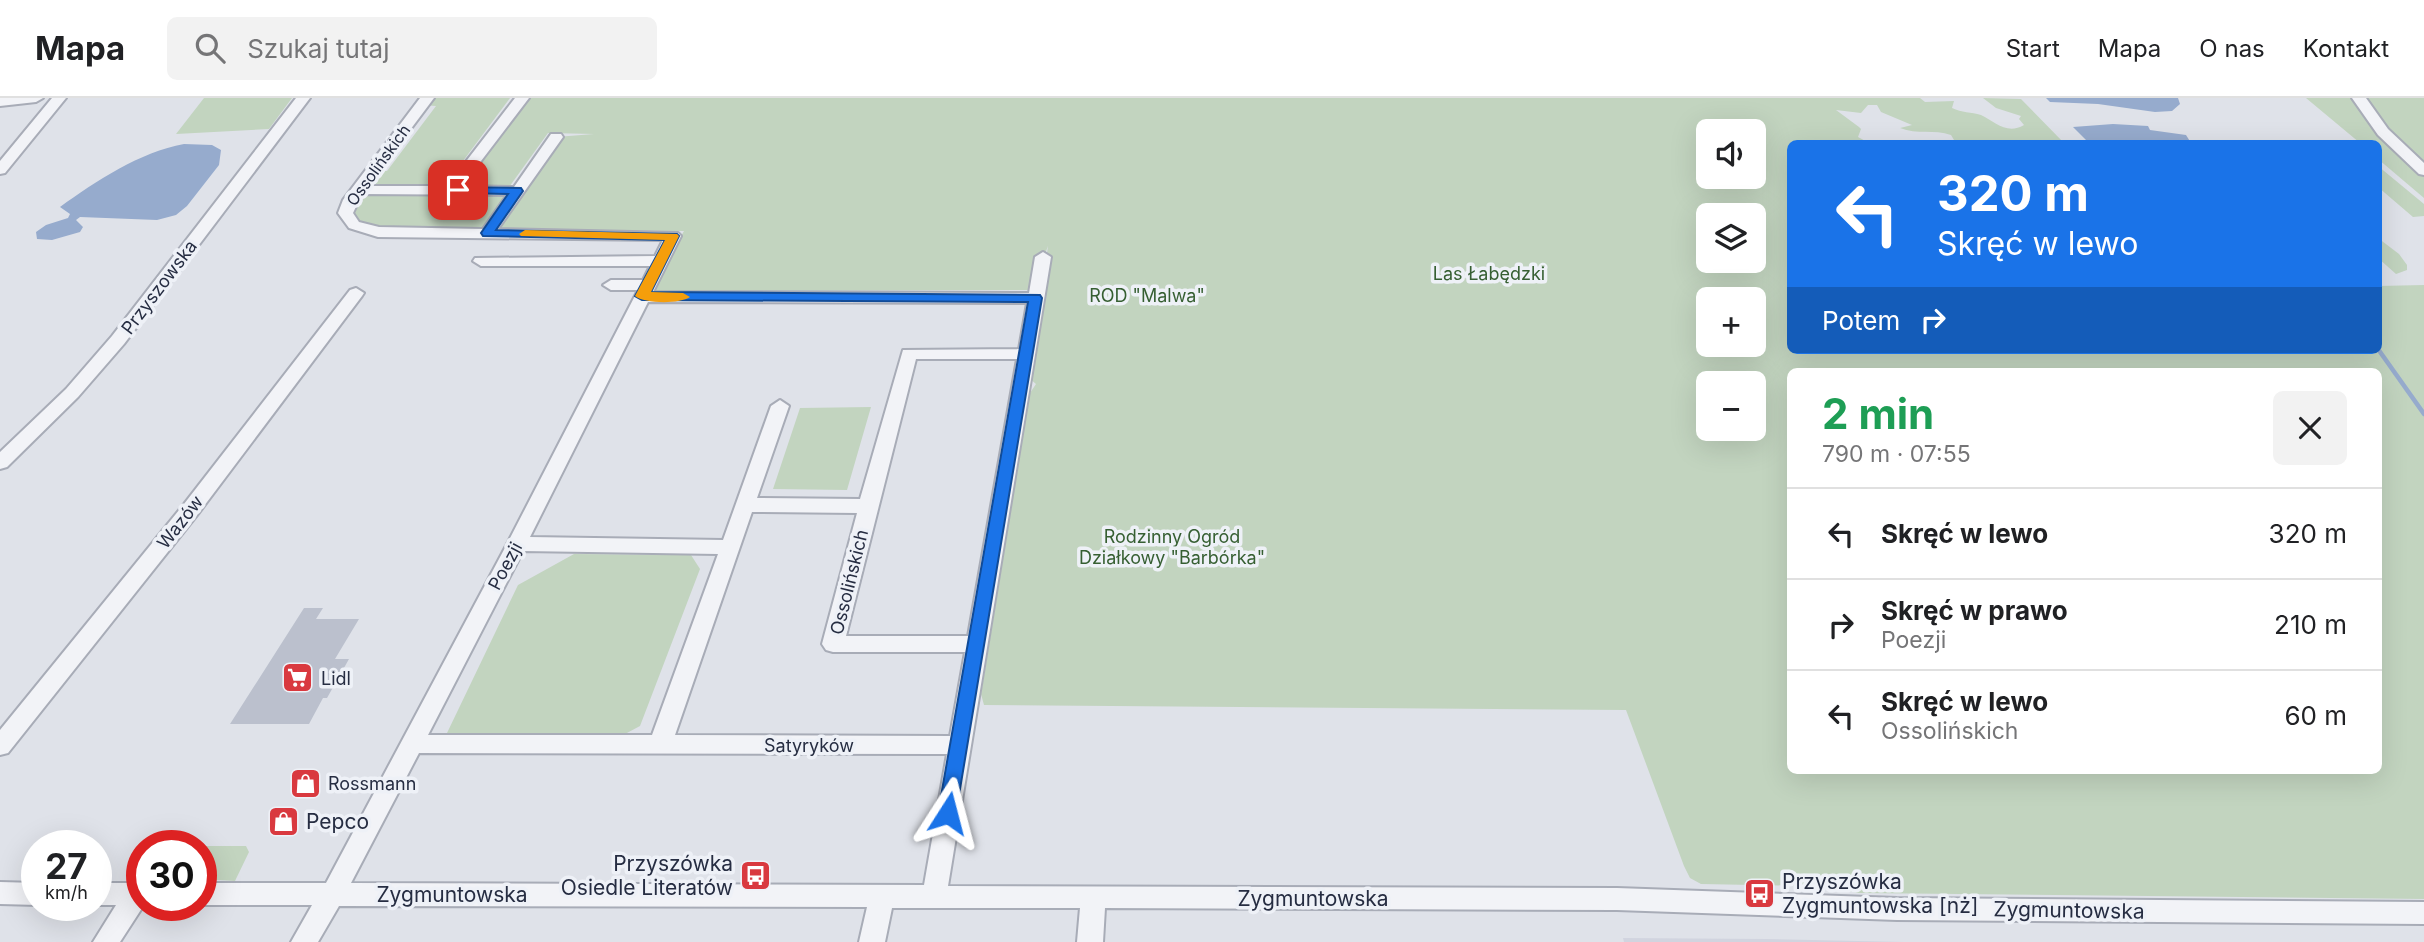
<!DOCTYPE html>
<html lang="pl">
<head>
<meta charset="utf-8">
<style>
  body { margin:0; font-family:Inter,sans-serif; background:#f2f2f2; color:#202124; height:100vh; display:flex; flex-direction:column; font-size:26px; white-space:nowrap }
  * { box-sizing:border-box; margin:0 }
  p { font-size:23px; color:#757577 }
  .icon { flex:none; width:38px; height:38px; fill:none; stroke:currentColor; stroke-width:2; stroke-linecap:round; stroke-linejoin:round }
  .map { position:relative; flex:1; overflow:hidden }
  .sheet { position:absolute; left:1787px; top:270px; width:595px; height:406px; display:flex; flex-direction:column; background:#fff; border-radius:10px; box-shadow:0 7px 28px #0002 }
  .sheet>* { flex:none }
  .guide { position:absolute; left:1787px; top:42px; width:595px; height:214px; border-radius:10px; box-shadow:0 7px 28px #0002; background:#1a73e8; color:#fff; overflow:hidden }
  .fabs { position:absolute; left:1696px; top:21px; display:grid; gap:14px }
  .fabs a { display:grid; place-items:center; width:70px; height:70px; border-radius:10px; background:#fff; box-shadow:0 7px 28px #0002; font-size:35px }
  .speed { position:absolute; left:21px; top:732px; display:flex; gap:14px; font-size:35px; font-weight:700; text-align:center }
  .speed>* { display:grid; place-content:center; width:91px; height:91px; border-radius:50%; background:#fff; box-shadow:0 7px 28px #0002; line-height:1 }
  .speed small { font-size:18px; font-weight:400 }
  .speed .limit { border:10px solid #d22; background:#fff; color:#111 }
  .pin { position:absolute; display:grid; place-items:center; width:60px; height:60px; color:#fff; margin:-30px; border-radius:14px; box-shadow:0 4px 10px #0006 }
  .me { position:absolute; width:77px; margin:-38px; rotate:9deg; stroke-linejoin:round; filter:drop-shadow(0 0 5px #0008) }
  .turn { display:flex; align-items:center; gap:24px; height:147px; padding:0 35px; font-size:32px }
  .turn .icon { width:91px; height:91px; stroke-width:2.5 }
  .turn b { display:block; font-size:49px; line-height:60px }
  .then { display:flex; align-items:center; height:66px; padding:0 35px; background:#0003; gap:14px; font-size:26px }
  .round { display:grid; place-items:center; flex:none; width:74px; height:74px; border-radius:10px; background:#f2f2f2 }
  .overview { display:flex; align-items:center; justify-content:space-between; height:119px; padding:0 35px }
  h1 { font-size:42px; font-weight:700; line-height:52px; color:#1e9e55 }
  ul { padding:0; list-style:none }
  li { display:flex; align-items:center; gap:21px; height:91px; padding:0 35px; border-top:2px solid #e0e0e0 }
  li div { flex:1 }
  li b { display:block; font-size:26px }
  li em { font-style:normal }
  header { display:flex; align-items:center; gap:42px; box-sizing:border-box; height:98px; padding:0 35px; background:#fff; border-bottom:2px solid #e0e0e0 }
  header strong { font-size:33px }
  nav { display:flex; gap:38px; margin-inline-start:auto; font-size:24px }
  .search { width:490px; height:63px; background:#f2f2f2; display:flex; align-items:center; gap:18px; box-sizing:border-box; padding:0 24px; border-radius:10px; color:#757577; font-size:26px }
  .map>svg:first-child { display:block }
  .built { fill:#d1d4df }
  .green { fill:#c2d4bf; fill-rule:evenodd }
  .water { fill:#96abcd }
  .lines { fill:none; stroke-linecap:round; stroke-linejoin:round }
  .stream { stroke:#96abcd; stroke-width:4.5 }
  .building { fill:#bbc0cd }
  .minor-casing { stroke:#a8acb7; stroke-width:4 }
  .minor { fill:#f2f3f7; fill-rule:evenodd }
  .route { fill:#1a73e8; stroke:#114b97; stroke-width:2 }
  .slow { fill:#f59e0b }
  .labels { text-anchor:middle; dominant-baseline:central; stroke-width:7; stroke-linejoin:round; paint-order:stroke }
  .far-street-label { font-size:16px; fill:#262d42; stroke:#eef1f7 }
  .park-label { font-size:18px; fill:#365f32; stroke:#eef1f7 }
  .street-label { font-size:18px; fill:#262d42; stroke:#eef1f7 }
  .poi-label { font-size:18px; fill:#262d42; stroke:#eef1f7; text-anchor:start }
  .near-poi-label { font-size:21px; fill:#262d42; stroke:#eef1f7; text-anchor:start }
  .near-street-label { font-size:21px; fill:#262d42; stroke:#eef1f7 }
</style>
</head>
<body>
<header>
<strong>Mapa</strong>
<div class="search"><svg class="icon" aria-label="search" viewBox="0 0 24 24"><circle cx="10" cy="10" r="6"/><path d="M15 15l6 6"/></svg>Szukaj tutaj</div>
<nav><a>Start</a><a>Mapa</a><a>O nas</a><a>Kontakt</a></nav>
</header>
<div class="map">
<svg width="2424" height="844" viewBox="0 0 2424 844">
  <rect width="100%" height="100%" fill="#dfe2e9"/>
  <path class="built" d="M 1623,840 L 1766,841 L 1904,844 L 1624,844 Z"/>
  <path class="green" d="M 204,0 L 292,0 L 269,31 L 176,36 Z
    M 427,0 L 510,0 L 454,75 L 464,75 L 522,0 L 1920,0 L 1925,4 L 1954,3 L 1952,10 C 1962,15 1971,14 1981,17 C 1995,24 2007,37 2024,27 L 2019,21 L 2021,18 L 1996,10 L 1983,0 L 2021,1 L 2064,45 L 1951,45 L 1954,42 L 1951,37 C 1934,31 1917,37 1900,30 L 1912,27 L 1881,14 L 1877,7 L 1868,7 L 1861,15 L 1836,12 L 1859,29 L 1861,31 L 1858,39 L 1869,45 L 1790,46 L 1790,252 L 2378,252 L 2378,188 L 2424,187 L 2424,801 L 1859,795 L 1815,788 L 1701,786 L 1690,780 L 1684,768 L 1626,612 L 984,607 L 981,596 L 1030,295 L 1036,286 L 1029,280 L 1048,148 L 1032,192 L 650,193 L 684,133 L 549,132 L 488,135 L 417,135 L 354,127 L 350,102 L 373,73 L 387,73 L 436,8 L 422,7 ZM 1708,33 L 1754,33 L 1754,79 L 1708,79 ZM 548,35 L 594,36 L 556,39 L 518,93 L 507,92 ZM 1708,117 L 1754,117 L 1754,163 L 1708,163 ZM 1708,201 L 1754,201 L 1754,247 L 1708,247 ZM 1790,273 L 2378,273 L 2378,672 L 1790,672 ZM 1708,285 L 1754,285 L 1754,331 L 1708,331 Z
    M 2306,0 L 2424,0 L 2424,100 L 2378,61 L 2378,46 L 2360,45 Z
    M 2378,68 L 2424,106 L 2424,118 L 2413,119 L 2378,89 Z
    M 2378,140 L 2399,156 L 2407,167 L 2407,172 L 2396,176 L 2378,160 L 2382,157 L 2378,154 Z
    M 871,309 L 847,392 L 773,391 L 800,310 Z
    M 574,456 L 691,457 L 700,471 L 640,628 L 625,636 L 447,635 L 518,487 Z
    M 201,748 L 246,748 L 249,754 L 235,783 L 201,781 Z"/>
  <path class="water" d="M 2046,0 L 2178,0 L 2180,6 L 2172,13 L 2155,14 L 2098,6 L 2050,4 Z
    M 2113,26 L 2148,28 L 2150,32 L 2186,37 L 2191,45 L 2089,45 L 2073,29 Z
    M 184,46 L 212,47 L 221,52 L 219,67 L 187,108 L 176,117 L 157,122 L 80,119 L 76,122 L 83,129 L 80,134 L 52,142 L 37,141 L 36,134 L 46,127 L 68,120 L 70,116 L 60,109 C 96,83 140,54 184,46 Z"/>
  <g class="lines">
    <path class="stream" d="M 2378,251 L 2424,316"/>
  </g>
  <path class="building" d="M 304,510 L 323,510 L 316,521 L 359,521 L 335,561 L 349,561 L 327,600 L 323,600 L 309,626 L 230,626 Z"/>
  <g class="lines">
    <defs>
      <path id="minor" d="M 0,0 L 43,0 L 36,4 L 0,8 Z
        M 52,0 L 66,0 L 5,75 L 0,76 L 0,63 Z
        M 296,0 L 310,0 L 124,246 L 78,299 L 7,369 L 0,371 L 0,354 L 66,291 L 112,238 Z
        M 420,0 L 434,0 L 368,88 L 447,88 L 515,0 L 529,0 L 462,88 L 514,89 L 551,36 L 561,36 L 563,39 L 498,131 L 678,135 L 681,138 L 653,194 L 1029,195 L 1035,159 L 1043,154 L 1051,159 L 948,788 L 1617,790 L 1897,800 L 2424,804 L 2424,826 L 1897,822 L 1617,812 L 1105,810 L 1103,844 L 1077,844 L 1080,810 L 892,810 L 885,844 L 859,844 L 867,809 L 339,808 L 318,844 L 291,844 L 312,807 L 200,807 L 201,785 L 326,785 L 507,446 L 638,192 L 611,192 L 603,187 L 611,182 L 643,182 L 650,168 L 481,168 L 473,163 L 475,160 L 655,158 L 663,142 L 378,139 L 349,130 L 338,115 L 343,102 ZM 362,96 L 507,97 L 483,131 L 379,129 L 359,124 L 353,115 ZM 648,204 L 1027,205 L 1019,251 L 903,252 L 860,401 L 757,400 L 789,308 L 780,302 L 771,308 L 723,442 L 530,439 ZM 916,261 L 1017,261 L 968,538 L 846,538 ZM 752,414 L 857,415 L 822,546 L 826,552 L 833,554 L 965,554 L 950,638 L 675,637 ZM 523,453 L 718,456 L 652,637 L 428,637 ZM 419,655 L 947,656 L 924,787 L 351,785 Z
        M 2352,0 L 2366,0 L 2388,31 L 2424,65 L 2424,77 L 2419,76 L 2378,37 Z
        M 356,190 L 364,195 L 362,198 L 198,416 L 8,655 L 0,657 L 0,632 L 184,406 L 350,192 Z
        M 0,784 L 37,785 L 38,807 L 0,806 Z
        M 96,785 L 142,785 L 144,807 L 120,844 L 93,844 L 116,807 L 95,807 Z"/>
    </defs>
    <use href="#minor" class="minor-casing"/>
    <use href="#minor" class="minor"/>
  </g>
  <path class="route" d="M 458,89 L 521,90 L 523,93 L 496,132 L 677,136 L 679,138 L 651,194 L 1040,197 L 1042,200 L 955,721 L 948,723 L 941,721 L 938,715 L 1028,204 L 642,202 L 635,198 L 665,142 L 483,138 L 481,135 L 508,96 L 453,95 L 452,92 Z"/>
  <path class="slow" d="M 525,132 L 677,136 L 679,138 L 651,194 L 683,195 L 690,199 C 680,206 645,206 635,198 L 665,142 L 521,138 L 519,136 Z"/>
  <defs>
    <symbol id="supermarket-square" viewBox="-11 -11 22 22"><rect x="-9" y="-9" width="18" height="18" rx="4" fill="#d9393f" stroke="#eef1f7"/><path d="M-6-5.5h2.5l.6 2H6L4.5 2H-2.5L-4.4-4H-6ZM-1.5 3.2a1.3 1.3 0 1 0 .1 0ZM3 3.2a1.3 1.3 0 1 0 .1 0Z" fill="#fff"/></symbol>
    <symbol id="shop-square" viewBox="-11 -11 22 22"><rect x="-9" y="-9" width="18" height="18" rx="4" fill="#d9393f" stroke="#eef1f7"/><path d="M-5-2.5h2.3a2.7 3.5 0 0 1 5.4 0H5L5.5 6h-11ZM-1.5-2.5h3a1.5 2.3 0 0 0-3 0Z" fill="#fff"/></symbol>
    <symbol id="bus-square" viewBox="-11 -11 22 22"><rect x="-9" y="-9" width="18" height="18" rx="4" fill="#d9393f" stroke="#eef1f7"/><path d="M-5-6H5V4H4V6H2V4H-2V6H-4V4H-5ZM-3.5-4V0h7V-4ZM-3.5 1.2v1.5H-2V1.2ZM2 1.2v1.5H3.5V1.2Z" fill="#fff"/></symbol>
  </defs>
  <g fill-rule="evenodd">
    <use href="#supermarket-square" x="280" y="562" width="35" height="35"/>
    <use href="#shop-square" x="288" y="668" width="35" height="35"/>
    <use href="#shop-square" x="266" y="706" width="35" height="35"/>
    <use href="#bus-square" x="738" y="760" width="35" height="35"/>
    <use href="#bus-square" x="1742" y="778" width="35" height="35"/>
  </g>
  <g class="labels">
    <g class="far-street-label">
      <text transform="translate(378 67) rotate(-54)">Ossolińskich</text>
    </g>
    <g class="park-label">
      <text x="1489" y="175">Las Łabędzki</text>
      <text x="1147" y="197">ROD "Malwa"</text>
      <text x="1172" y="438">Rodzinny Ogród<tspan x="1172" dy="21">Działkowy "Barbórka"</tspan></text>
    </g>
    <g class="street-label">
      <text transform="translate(159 189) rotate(-53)">Przyszowska</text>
      <text transform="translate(180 424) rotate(-52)">Wazów</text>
      <text transform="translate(505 468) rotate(-62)">Poezji</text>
      <text transform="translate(849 484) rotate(-76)">Ossolińskich</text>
      <text x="809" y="647">Satyryków</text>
    </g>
    <g class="poi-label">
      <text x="321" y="580">Lidl</text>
      <text x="328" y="685">Rossmann</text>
    </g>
    <g class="near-poi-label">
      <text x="306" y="723">Pepco</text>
      <text x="733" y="765" text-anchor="end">Przyszówka<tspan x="733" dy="24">Osiedle Literatów</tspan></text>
      <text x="1782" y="783">Przyszówka<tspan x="1782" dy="24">Zygmuntowska [nż]</tspan></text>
    </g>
    <g class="near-street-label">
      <text x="452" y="796">Zygmuntowska</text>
      <text x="1313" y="800">Zygmuntowska</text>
      <text transform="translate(2069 812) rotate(1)">Zygmuntowska</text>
    </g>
  </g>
</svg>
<div class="fabs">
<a><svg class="icon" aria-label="sound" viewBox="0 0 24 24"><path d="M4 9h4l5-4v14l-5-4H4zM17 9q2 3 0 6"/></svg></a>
<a><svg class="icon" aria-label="layers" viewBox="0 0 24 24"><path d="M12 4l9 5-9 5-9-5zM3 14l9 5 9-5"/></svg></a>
<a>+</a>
<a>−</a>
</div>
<div class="speed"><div>27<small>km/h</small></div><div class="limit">30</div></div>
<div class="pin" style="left:458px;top:92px;background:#d93025"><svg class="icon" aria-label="arrive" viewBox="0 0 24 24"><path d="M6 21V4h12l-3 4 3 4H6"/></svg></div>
<svg class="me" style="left:948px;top:715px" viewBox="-20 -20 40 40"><path d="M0-17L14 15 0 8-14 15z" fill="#1a73e8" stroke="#fff" stroke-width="4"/></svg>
<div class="guide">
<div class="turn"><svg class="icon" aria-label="left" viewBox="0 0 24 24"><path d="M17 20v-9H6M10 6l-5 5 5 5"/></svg><div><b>320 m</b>Skręć w lewo</div></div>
<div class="then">Potem<svg class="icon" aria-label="right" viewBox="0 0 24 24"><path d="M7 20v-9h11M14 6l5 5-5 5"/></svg></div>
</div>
<section class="sheet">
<div class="overview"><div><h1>2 min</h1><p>790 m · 07:55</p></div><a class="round"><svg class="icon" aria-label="close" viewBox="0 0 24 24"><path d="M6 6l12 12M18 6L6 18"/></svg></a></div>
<ul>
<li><svg class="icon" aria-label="left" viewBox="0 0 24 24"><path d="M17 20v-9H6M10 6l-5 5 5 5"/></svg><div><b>Skręć w lewo</b></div><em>320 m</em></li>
<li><svg class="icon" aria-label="right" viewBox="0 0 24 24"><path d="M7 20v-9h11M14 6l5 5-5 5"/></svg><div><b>Skręć w prawo</b><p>Poezji</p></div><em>210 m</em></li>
<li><svg class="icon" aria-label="left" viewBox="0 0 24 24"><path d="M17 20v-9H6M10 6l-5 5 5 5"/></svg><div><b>Skręć w lewo</b><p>Ossolińskich</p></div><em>60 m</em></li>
</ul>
</section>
</div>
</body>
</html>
